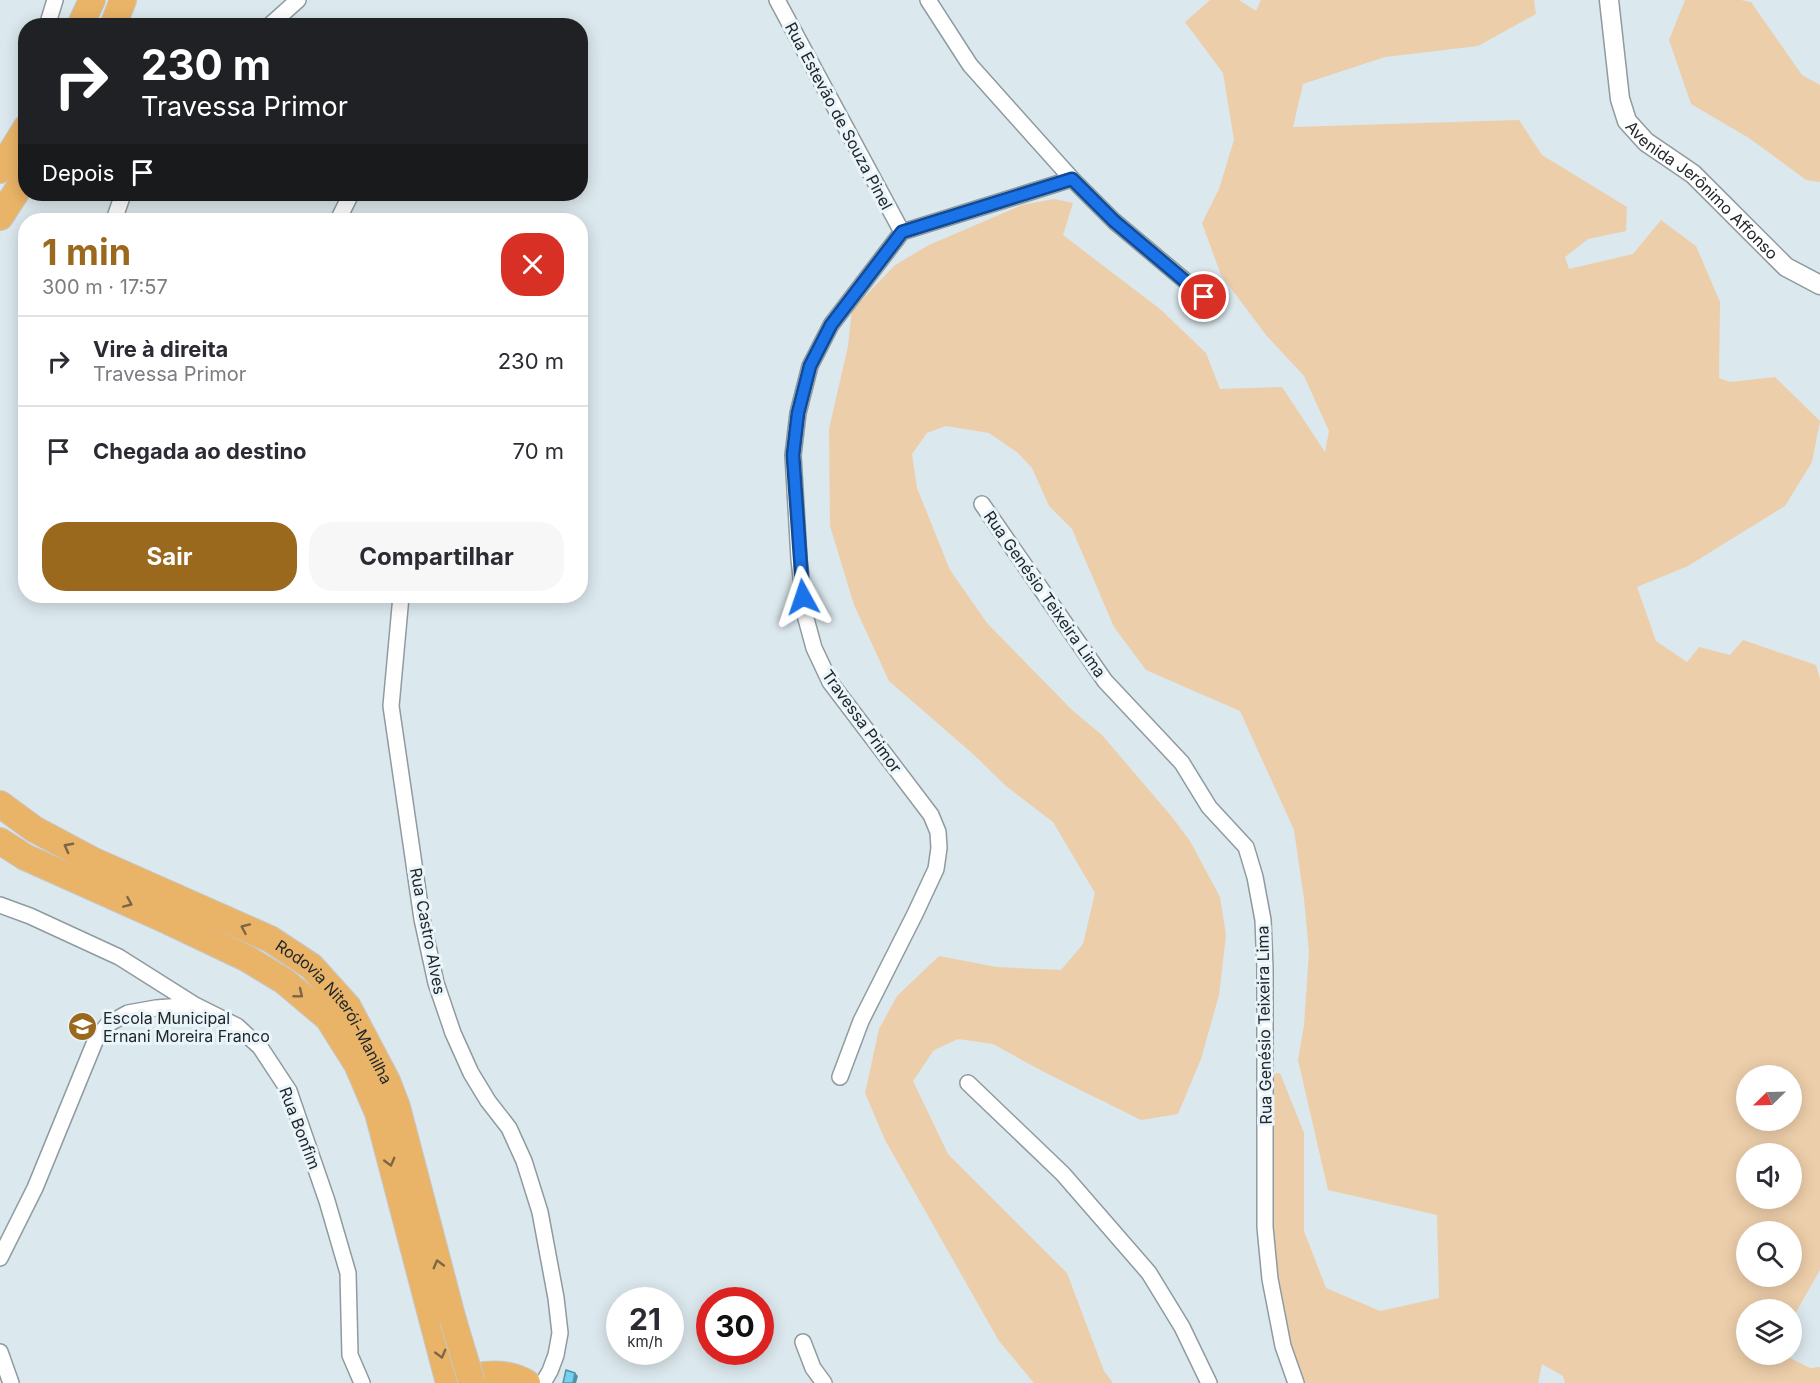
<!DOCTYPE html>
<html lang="pt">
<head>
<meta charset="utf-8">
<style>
  body { margin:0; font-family:Inter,sans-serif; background:#f7f7f7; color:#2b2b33; height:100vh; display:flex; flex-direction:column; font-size:22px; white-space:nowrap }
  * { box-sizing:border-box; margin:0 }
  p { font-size:20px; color:#7c7c81 }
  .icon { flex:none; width:33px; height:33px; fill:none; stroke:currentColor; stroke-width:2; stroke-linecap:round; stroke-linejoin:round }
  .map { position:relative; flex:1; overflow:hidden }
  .sheet { position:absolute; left:18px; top:213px; width:570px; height:390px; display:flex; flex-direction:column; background:#fff; border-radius:24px; box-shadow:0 3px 15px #0003 }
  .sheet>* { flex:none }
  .top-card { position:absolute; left:18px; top:18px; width:570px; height:183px; border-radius:24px; box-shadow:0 3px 15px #0003; background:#202124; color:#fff; overflow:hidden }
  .needle { width:39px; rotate:247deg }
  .controls { position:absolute; left:1736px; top:1065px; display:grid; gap:12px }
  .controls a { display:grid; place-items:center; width:66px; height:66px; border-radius:50%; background:#fff; box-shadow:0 3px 15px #0003; font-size:30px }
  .speed { position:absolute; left:606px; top:1287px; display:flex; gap:12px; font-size:30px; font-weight:700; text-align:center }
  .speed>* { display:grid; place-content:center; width:78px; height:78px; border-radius:50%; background:#fff; box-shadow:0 3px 15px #0003; line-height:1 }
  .speed small { font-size:15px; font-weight:400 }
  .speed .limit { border:9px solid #d22; background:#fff; color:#111 }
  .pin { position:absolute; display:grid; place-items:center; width:51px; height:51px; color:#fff; margin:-26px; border:3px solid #fff; border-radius:50%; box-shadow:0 2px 6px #0007 }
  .me { position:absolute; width:66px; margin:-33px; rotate:355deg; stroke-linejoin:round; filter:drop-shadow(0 0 4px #0008) }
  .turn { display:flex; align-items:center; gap:21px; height:126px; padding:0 24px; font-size:27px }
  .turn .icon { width:78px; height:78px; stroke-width:2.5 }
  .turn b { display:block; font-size:42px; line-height:51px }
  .then { display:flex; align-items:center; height:57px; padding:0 24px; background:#0003; gap:12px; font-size:22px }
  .round { display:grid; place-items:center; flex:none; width:63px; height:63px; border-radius:24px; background:#f7f7f7 }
  .overview { display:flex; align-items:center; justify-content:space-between; height:102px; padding:0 24px }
  h1 { font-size:36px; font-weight:700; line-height:45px; color:#9b691e }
  .button { display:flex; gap:12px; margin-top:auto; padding:12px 24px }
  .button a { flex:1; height:69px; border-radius:24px; background:#9b691e; color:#fff; font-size:24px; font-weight:700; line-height:69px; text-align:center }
  .button a+a { background:#f7f7f7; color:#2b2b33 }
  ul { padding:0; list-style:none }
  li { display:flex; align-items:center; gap:18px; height:90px; padding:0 24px; border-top:2px solid #e1e1e2 }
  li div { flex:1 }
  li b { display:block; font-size:22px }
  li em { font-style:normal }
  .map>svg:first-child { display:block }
  .green { fill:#edceaa; fill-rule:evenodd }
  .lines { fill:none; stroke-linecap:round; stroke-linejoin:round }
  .minor-casing { stroke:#8f9b9f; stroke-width:18 }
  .tertiary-casing { stroke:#8f9b9f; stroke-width:21 }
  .trunk-casing { stroke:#c6c7c7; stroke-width:28 }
  .minor { stroke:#fff; stroke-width:15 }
  .tertiary { stroke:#fff; stroke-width:18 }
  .trunk { stroke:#eab468; stroke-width:26 }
  .trunk-bridge-casing { stroke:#c6c7c7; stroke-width:28; stroke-linecap:butt }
  .trunk-bridge { stroke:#eab468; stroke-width:26 }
  .shaded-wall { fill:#5192a7 }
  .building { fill:#74d1ef; stroke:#5192a7; stroke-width:1.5 }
  .oneway { stroke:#7c6645 }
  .route-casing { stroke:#114b97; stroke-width:15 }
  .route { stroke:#1a73e8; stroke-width:10 }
  .labels { text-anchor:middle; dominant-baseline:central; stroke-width:6; stroke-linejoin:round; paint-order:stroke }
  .street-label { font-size:16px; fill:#222729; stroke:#e9f5fa }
  .poi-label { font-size:16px; fill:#222729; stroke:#e9f5fa; text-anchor:start }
</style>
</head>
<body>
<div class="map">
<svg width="1820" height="1383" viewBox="0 0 1820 1383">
  <rect width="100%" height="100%" fill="#dbe8ed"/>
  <path class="green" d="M 1210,0 L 1239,0 L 1256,11 L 1261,0 L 1534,0 L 1536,14 L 1478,46 L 1385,57 L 1303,84 L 1293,127 L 1519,120 L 1542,155 L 1627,207 L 1626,231 L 1588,239 L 1565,257 L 1569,269 L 1633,254 L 1661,220 L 1696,246 L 1720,302 L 1719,378 L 1730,382 L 1775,377 L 1820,421 L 1812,462 L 1785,506 L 1688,566 L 1637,587 L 1656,641 L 1687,662 L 1699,647 L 1730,655 L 1743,640 L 1816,665 L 1820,679 L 1820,1270 L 1791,1321 L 1791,1310 L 1746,1310 L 1746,1354 L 1784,1355 L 1810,1368 L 1820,1367 L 1820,1383 L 1565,1383 L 1563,1376 L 1542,1364 L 1538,1383 L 1303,1383 L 1283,1339 L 1271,1228 L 1269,1074 L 1280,1073 L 1304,1133 L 1304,1231 L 1326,1288 L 1380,1311 L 1439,1298 L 1437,1215 L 1328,1190 L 1298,1060 L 1304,1025 L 1309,952 L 1304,899 L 1294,830 L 1240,711 L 1146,670 L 1114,627 L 1072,529 L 1049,506 L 1032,468 L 1018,453 L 989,433 L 946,426 L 927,433 L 912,454 L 917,488 L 950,570 L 987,623 L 1072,710 L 1102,735 L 1172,817 L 1190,841 L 1220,897 L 1226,935 L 1219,995 L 1201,1059 L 1178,1114 L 1141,1120 L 1044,1072 L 993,1044 L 958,1039 L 934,1050 L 913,1081 L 948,1154 L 1067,1273 L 1104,1371 L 1113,1383 L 1034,1383 L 999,1341 L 885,1140 L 865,1093 L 879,1029 L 897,996 L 939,956 L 997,967 L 1061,970 L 1083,944 L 1095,893 L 1053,822 L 1006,786 L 973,754 L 889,681 L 854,605 L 830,526 L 829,429 L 848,346 L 852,310 L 895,265 L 929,245 L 1022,205 L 1054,199 L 1073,203 L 1063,235 L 1160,309 L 1206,353 L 1220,389 L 1282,387 L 1325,452 L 1329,431 L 1304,376 L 1266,335 L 1221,275 L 1202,223 L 1219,189 L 1234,140 L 1223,73 L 1185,22 ZM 1746,1076 L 1791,1076 L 1791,1120 L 1746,1120 ZM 1746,1154 L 1791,1154 L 1791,1198 L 1746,1198 ZM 1746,1232 L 1791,1232 L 1791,1276 L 1746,1276 Z
    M 1685,0 L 1741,0 L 1751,2 L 1802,75 L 1820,85 L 1820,182 L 1806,180 L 1749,138 L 1691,104 L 1669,40 Z"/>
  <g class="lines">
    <defs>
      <path id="minor" d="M 777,0 L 902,232
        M 928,0 L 970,65 L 1072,179
        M 47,26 L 55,0
        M 269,26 L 298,0
        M 114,220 L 123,194
        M 338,220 L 351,194
        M 982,504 L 1105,681 L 1182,763 L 1209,807 L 1246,847 L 1255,877 L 1263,920 L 1265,968 L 1265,1227 L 1270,1279 L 1283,1346 L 1296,1383
        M 401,596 L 391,706 L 422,919 L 436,983 L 453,1033 L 471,1073 L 488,1101 L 509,1128 L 524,1161 L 540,1212 L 556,1298 L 560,1333 L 556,1355 L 550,1371 L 543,1383
        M 0,905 L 30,916 L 119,957 L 195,1005
        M 840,1077 L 861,1021 L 915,914 L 936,869 L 939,848 L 938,832 L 931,815 L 830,682 L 814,648 L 805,615 L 799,559 L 793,455 L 798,413 L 810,366 L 831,325 L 902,232 L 1072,179 L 1114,221 L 1214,305
        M 968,1083 L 1063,1174 L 1149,1273 L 1182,1327 L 1209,1383
        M 0,1258 L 35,1188 L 96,1039 L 108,1024 L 128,1013 L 156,1008 L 195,1005 L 237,1026 L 260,1047 L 289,1091 L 327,1201 L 348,1273 L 350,1355 L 362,1383
        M 803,1342 L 813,1368 L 824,1383
        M 0,1352 L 11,1383"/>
      <g id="tertiary">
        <path id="s1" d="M 1609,0 L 1620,99 L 1627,121 L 1646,142 L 1693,174 L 1786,267 L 1820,285"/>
      </g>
      <g id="trunk">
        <path d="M 80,26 L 92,0"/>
        <path d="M 113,26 L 123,0"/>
        <path d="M 0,170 L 26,128"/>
        <path d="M 0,217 L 26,177"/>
        <path id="s2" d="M 0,804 L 34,829 L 94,861 L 270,939 L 311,966 L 348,1007 L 387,1081 L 397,1107 L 453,1320"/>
        <path d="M 0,841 L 25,857 L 168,921 L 246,958 L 284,981 L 328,1018 L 357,1064 L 378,1113 L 449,1383"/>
        <path d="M 453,1383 C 477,1374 504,1369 527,1383"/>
      </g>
    </defs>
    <use href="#minor" class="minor-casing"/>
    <use href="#tertiary" class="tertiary-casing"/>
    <use href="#trunk" class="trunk-casing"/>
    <use href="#minor" class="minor"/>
    <use href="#tertiary" class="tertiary"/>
    <use href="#trunk" class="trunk"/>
    <defs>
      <path id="trunk-bridge" d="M 453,1320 L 472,1383"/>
    </defs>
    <use href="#trunk-bridge" class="trunk-bridge-casing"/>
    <use href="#trunk-bridge" class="trunk-bridge"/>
  </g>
  <path class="shaded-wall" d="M 575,1373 L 578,1376 L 576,1383 L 573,1383 Z"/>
  <path class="building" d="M 566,1370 L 575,1373 L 573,1383 L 563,1383 Z"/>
  <defs><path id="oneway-chevron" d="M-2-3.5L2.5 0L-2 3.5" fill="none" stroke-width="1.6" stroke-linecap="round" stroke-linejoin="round" transform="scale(1.5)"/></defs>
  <g class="oneway">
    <use href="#oneway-chevron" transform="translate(68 847) rotate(-152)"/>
    <use href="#oneway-chevron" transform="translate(128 903) rotate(24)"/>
    <use href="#oneway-chevron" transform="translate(245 928) rotate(-156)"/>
    <use href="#oneway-chevron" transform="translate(299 994) rotate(39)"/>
    <use href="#oneway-chevron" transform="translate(390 1162) rotate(75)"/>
    <use href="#oneway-chevron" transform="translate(438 1264) rotate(-105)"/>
    <use href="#oneway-chevron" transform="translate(441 1354) rotate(75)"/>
  </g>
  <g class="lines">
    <defs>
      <path id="route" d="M 803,597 L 793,455 L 798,413 L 810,366 L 831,325 L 902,232 L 1072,179 L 1114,221 L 1204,297"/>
    </defs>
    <use href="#route" class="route-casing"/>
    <use href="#route" class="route"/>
  </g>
  <defs>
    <symbol id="school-disc" viewBox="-11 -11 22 22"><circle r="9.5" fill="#9b691e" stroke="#e9f5fa"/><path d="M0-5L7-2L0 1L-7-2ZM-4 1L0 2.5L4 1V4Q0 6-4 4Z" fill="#fff"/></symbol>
  </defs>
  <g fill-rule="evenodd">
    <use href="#school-disc" x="66" y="1010" width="33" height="33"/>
  </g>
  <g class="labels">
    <g class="street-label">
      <text transform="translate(839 116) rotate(62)">Rua Estevão de Souza Pinel</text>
      <text stroke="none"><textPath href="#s1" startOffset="225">Avenida Jerônimo Affonso</textPath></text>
      <text transform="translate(1045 594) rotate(55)">Rua Genésio Teixeira Lima</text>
      <text transform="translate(862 721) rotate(54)">Travessa Primor</text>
      <text transform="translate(428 931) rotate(79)">Rua Castro Alves</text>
      <text stroke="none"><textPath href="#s2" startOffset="402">Rodovia Niterói-Manilha</textPath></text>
      <text transform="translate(1264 1025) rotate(-91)">Rua Genésio Teixeira Lima</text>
      <text transform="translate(300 1128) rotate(69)">Rua Bonfim</text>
    </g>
    <g class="poi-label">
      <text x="103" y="1018">Escola Municipal<tspan x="103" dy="18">Ernani Moreira Franco</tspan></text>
    </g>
  </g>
</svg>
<div class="controls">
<a><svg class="needle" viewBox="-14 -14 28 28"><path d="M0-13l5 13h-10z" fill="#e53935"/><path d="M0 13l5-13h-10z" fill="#7c7c81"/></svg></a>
<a><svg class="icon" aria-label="sound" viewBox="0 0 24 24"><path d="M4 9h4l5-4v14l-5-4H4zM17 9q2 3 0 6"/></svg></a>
<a><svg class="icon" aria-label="search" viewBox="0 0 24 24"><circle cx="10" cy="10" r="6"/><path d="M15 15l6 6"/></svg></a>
<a><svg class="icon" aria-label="layers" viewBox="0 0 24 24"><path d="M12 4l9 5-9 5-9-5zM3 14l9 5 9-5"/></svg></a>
</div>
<div class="speed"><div>21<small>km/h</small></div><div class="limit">30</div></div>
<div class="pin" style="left:1204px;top:297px;background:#d93025"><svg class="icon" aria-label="arrive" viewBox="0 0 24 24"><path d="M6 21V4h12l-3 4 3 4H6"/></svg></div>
<svg class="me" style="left:803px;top:597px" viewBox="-20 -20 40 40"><path d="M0-17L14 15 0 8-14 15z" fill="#1a73e8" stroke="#fff" stroke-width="4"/></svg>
<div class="top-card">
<div class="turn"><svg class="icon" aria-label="right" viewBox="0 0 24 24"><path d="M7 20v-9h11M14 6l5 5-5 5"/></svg><div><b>230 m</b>Travessa Primor</div></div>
<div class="then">Depois<svg class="icon" aria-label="arrive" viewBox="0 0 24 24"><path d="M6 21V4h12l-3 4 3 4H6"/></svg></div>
</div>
<section class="sheet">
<div class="overview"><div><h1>1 min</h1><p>300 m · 17:57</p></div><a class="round" style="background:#d93025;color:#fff"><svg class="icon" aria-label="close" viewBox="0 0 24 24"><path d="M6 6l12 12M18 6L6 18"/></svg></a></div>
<ul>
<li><svg class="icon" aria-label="right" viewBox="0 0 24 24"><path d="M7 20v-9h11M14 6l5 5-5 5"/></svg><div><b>Vire à direita</b><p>Travessa Primor</p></div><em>230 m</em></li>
<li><svg class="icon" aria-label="arrive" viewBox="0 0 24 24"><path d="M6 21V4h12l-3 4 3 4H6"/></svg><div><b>Chegada ao destino</b></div><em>70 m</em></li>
</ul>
<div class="button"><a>Sair</a><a>Compartilhar</a></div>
</section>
</div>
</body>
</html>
